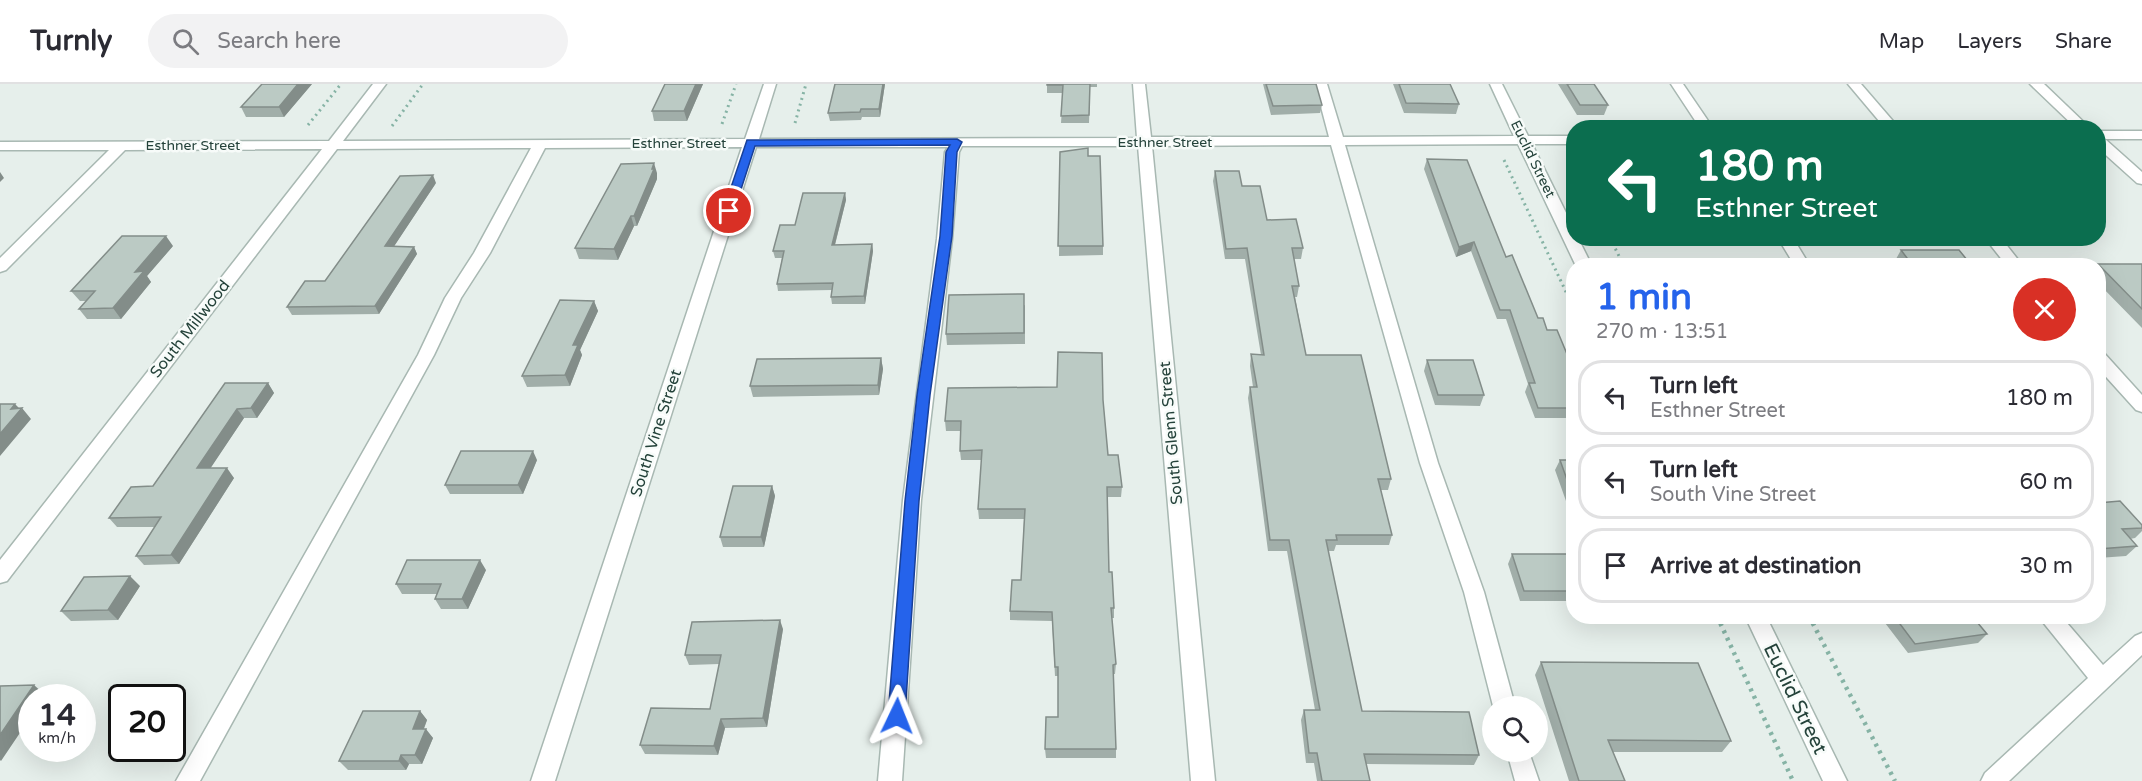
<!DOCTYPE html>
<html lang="en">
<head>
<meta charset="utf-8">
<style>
  body { margin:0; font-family:"Varela Round",sans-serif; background:#f2f2f3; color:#2b2b33; height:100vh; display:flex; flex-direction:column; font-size:22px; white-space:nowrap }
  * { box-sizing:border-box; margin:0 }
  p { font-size:20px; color:#7c7c81 }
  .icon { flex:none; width:33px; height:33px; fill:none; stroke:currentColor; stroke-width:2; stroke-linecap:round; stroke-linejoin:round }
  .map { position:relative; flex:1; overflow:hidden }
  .side { position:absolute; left:1566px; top:174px; width:540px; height:366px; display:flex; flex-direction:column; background:#fff; border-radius:24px; box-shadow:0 6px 24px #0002 }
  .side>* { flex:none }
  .banner { position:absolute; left:1566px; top:36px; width:540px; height:126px; border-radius:24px; box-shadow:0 6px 24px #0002; background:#0b6e4f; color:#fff; overflow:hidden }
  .tools { position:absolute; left:1482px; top:612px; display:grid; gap:12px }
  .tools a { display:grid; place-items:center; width:66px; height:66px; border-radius:50%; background:#fff; box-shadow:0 6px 24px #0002; font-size:30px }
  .speed { position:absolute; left:18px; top:600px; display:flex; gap:12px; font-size:30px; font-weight:700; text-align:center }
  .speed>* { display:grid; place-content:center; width:78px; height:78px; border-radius:50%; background:#fff; box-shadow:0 6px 24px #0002; line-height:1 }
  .speed small { font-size:15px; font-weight:400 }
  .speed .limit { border:3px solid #111; border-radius:9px; background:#fff; color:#111 }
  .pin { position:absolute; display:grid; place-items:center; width:51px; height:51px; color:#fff; margin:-26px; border:3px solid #fff; border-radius:50%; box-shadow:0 2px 6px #0007 }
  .me { position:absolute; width:66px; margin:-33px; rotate:2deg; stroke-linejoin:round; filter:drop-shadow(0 0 4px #0008) }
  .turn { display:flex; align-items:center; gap:21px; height:126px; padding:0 30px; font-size:27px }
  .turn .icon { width:78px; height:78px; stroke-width:2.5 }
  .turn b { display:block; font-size:42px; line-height:51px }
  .round { display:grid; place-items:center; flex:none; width:63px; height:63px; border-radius:32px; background:#f2f2f3 }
  .head { display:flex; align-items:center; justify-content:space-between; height:102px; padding:0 30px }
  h1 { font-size:36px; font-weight:700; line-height:45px; color:#2563eb }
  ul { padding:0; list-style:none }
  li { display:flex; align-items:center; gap:18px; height:75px; margin:0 12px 9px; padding:0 18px; border:3px solid #e1e1e2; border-radius:24px }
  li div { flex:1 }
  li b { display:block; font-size:22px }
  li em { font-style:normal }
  header { display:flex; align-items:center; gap:36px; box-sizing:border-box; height:84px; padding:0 30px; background:#fff; border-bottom:2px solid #e1e1e2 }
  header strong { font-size:28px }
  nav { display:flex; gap:33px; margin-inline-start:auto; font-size:21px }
  .search { width:420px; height:54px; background:#f2f2f3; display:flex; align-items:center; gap:15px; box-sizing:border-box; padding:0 21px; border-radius:33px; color:#7c7c81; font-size:22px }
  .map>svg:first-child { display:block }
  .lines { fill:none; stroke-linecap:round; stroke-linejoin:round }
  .minor-casing { stroke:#a8b8b2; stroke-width:3 }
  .path-far1 { stroke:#86b3a5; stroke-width:3; stroke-dasharray:2 4; stroke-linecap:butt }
  .path { stroke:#86b3a5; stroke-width:4.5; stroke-dasharray:3 5; stroke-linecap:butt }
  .minor { fill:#fff; fill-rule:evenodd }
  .wall { fill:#a1aea9 }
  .shaded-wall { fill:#838d89 }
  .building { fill:#bbcac4; stroke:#838d89; stroke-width:1.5 }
  .route { fill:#2563eb; stroke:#184099; stroke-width:1.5 }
  .labels { text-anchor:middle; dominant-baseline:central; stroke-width:5; stroke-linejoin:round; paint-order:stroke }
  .far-street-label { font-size:14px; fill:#24423a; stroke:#f7fbf9 }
  .street-label { font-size:16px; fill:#24423a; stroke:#f7fbf9 }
  .near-street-label { font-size:20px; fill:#24423a; stroke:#f7fbf9 }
</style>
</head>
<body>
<header>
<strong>Turnly</strong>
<div class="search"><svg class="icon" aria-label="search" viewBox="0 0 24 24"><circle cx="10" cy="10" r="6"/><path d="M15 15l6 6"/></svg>Search here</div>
<nav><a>Map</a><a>Layers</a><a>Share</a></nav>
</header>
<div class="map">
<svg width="2142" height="697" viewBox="0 0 2142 697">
  <rect width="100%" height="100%" fill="#e6efeb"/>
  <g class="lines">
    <defs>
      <path id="minor" d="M 373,0 L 386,0 L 343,57 L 745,55 L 764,0 L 776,0 L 759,55 L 1137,54 L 1133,0 L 1145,0 L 1151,53 L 1329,53 L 1315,0 L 1327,0 L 1343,53 L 1514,52 L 1490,0 L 1502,0 L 1528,52 L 1574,52 L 1574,60 L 1532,60 L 1574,145 L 1574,154 L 1578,154 L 1592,182 L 1576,182 L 1518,60 L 1345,61 L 1438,379 L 1484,508 L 1515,622 L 1493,622 L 1464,508 L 1420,379 L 1331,61 L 1152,62 L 1215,697 L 1191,697 L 1138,62 L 962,62 L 959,68 L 952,155 L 921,416 L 902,697 L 878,697 L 903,416 L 937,155 L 945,68 L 948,63 L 756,63 L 555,697 L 531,697 L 742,63 L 545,64 L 490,169 L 461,214 L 434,271 L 200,697 L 176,697 L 418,271 L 445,214 L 474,169 L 531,64 L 337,65 L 7,497 L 0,499 L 0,476 L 322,65 L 125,66 L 6,186 L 0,188 L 0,174 L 109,66 L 0,66 L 0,58 L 329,57 Z
        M 1671,0 L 1683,0 L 1713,44 L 1700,44 Z
        M 1848,0 L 1861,0 L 1899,44 L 1885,44 Z
        M 2030,0 L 2044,0 L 2090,44 L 2076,44 Z
        M 2098,47 L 2142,47 L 2142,55 L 2105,55 L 2142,88 L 2142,100 L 2137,99 L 2098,64 Z
        M 1778,154 L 1793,154 L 1810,182 L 1795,182 Z
        M 1985,154 L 2001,154 L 2023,182 L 2007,182 Z
        M 2098,267 L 2104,269 L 2142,311 L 2142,328 L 2136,326 L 2098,284 Z
        M 1745,532 L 1766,532 L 1847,697 L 1823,697 Z
        M 2038,532 L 2061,532 L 2103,581 L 2135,552 L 2142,549 L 2142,571 L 2009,697 L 1981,697 L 1985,689 L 2088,594 Z
        M 1507,668 L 1529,668 L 1539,697 L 1515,697 Z"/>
    </defs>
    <use href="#minor" class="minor-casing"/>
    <path class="path-far1" d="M 795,39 L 806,0
      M 722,40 L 736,0
      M 308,41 L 341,0
      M 392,42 L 423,0
      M 1568,74 L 1574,86
      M 1504,76 L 1574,225
      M 1610,154 L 1624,182"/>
    <path class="path" d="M 1717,532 L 1793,697
      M 1809,532 L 1895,697"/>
    <use href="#minor" class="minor"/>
  </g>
  <path class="wall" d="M 312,0 L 284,33 L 246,33 L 241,23 Z
    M 665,0 L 703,0 L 687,37 L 654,37 L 652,27 Z
    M 885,0 L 880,33 L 862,33 L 861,36 L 830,37 L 828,29 Z
    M 1047,0 L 1097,0 L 1097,3 L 1090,3 L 1089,39 L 1061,39 L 1063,9 L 1047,9 Z
    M 1263,0 L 1316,0 L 1322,21 L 1320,29 L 1271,31 Z
    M 1393,0 L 1450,0 L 1459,20 L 1456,30 L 1404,29 Z
    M 1558,0 L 1594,0 L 1608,21 L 1604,31 L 1577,31 Z
    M 1060,68 L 1088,72 L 1103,162 L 1103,171 L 1059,172 Z
    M 1427,75 L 1506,173 L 1538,234 L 1547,246 L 1574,287 L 1574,334 L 1535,334 L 1525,308 L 1528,300 L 1506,235 L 1497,235 L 1471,167 L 1456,173 L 1424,85 Z
    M 1215,87 L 1242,102 L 1267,136 L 1303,164 L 1301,175 L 1294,175 L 1299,202 L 1297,213 L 1295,213 L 1306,271 L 1391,395 L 1388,406 L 1381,406 L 1392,451 L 1389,461 L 1336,461 L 1334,467 L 1328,467 L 1362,627 L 1479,671 L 1474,681 L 1366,680 L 1370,697 L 1317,697 L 1314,679 L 1306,679 L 1301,636 L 1304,626 L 1315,626 L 1287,467 L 1268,467 L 1248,314 L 1250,303 L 1253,303 L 1250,282 L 1251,270 L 1261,271 L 1245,175 L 1225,175 L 1213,97 Z
    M 657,89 L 657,95 L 637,142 L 634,142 L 618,176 L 579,175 L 575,164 Z
    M 436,99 L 394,162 L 414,163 L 417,170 L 379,230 L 292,231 L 287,223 L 325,197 Z
    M 845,109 L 846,116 L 835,161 L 872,160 L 873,167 L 865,220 L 832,220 L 831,213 L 832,206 L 778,207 L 777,200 L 782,174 L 775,174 L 773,167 L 795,141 Z
    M 173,162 L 147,192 L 151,198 L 121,235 L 87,235 L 79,225 L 86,217 L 80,217 L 71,207 Z
    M 1901,166 L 1972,182 L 1901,182 L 1896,175 Z
    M 2098,180 L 2142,180 L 2142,244 L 2098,199 L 2098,182 L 2097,182 Z
    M 594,217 L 598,227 L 580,266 L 582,271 L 570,302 L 527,303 L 522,292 Z
    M 1025,221 L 1025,260 L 947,261 L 946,250 Z
    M 881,274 L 883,285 L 879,311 L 753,313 L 750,302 Z
    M 1427,276 L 1484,311 L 1480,322 L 1435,321 L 1424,287 Z
    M 225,299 L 268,299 L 274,309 L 257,334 L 244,334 L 210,384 L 234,394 L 179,480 L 144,481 L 136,472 L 155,443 L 117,443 L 109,434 L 153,402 Z
    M 1103,316 L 1108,371 L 1122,403 L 1121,413 L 1107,413 L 1109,488 L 1114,524 L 1114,534 L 1112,534 L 1116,580 L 1115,590 L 1113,590 L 1116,665 L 1116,674 L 1046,674 L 1045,665 L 1058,633 L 1058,592 L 1055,592 L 1052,537 L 1010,536 L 1010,527 L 1021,496 L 1024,435 L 979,435 L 978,425 L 982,376 L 961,376 L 960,367 L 961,347 L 946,347 L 945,337 Z
    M 537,376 L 523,410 L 450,410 L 445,401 Z
    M 1560,376 L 1574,376 L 1574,417 L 1566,417 L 1555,386 Z
    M 772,402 L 775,412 L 764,463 L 723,463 L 720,453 Z
    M 2098,419 L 2142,441 L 2142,447 L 2135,454 L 2130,455 L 2137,462 L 2126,472 L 2098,474 Z
    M 1512,470 L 1574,470 L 1574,517 L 1520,517 L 1508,480 Z
    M 486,486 L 468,525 L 441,525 L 435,515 L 437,510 L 402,510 L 396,500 Z
    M 140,502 L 118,536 L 71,537 L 61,527 Z
    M 1885,532 L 1972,532 L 1987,550 L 1978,559 L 1908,569 L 1882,535 Z
    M 783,545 L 767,643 L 725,644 L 718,671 L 645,670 L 640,661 L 710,625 L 719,580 L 689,581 L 685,571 Z
    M 1541,578 L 1731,657 L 1722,668 L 1613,668 L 1625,697 L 1569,697 L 1535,591 Z
    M 420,627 L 427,636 L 424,645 L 433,654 L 422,680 L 409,680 L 406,686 L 348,686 L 339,677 Z"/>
  <path class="shaded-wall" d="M 298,0 L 312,0 L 284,33 L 279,23 Z
    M 696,0 L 703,0 L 687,37 L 684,27 Z
    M 883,0 L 885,0 L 880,33 L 879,25 Z
    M 654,79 L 657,89 L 657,95 L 637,142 L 634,132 Z
    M 0,88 L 4,94 L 0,98 Z
    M 433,91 L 436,99 L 389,170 L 385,162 Z
    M 845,109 L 846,116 L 833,168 L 832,161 Z
    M 631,132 L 634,142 L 618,176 L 614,165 Z
    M 166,152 L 173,162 L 147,192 L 151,198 L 121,235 L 113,224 L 135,188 Z
    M 1474,158 L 1471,167 L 1456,173 L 1459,163 Z
    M 872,160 L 873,167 L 865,220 L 864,212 Z
    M 414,163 L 417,170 L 379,230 L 375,222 Z
    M 594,217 L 598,227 L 580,266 L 582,271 L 570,302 L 565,291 L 573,261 Z
    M 881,274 L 883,285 L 879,311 L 878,301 Z
    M 268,299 L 274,309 L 257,334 L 251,324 Z
    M 15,320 L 21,326 L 22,324 L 31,335 L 0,372 L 0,350 L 11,325 Z
    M 237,325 L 244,334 L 204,394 L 197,384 Z
    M 533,367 L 537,376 L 523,410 L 518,401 Z
    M 227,384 L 234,394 L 179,480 L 171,471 Z
    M 772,402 L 775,412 L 764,463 L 761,453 Z
    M 480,476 L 486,486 L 468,525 L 462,515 Z
    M 130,492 L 140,502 L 118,536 L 108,526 Z
    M 780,536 L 783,545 L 767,643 L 763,634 Z
    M 34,601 L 45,611 L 43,614 L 32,614 L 32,631 L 1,677 L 0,676 L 0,651 Z
    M 420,627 L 427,636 L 420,654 L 413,645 Z
    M 721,635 L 725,644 L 718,671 L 714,662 Z
    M 426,645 L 433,654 L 422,680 L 415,671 Z
    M 401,671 L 409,680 L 406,686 L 399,677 Z"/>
  <path class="building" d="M 262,0 L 298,0 L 279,23 L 241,23 Z
    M 665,0 L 696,0 L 684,27 L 652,27 Z
    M 835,0 L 883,0 L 879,25 L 861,25 L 860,28 L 828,29 Z
    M 1047,0 L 1090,0 L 1089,31 L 1061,32 L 1063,1 L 1047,1 Z
    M 1266,0 L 1316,0 L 1322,21 L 1273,22 Z
    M 1399,0 L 1450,0 L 1459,20 L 1406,19 Z
    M 1567,0 L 1594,0 L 1608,21 L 1580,21 Z
    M 1088,64 L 1088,72 L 1100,72 L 1103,162 L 1058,162 L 1060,68 Z
    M 1427,75 L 1467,76 L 1506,173 L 1512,171 L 1538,234 L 1543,234 L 1547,246 L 1557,246 L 1574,287 L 1574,324 L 1538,324 L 1529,299 L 1535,299 L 1510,226 L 1500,226 L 1474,158 L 1459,163 Z
    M 654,79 L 652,85 L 654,85 L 634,132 L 631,132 L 614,165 L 575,164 L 621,80 Z
    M 1215,87 L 1239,87 L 1242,102 L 1260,102 L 1267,136 L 1296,135 L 1303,164 L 1292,164 L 1299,202 L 1292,202 L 1306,271 L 1361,271 L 1391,395 L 1378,395 L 1392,451 L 1336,451 L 1337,456 L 1326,456 L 1362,627 L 1469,628 L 1479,671 L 1364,670 L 1370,697 L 1322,697 L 1317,669 L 1309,669 L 1304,626 L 1320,626 L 1289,456 L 1270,456 L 1250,303 L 1257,303 L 1251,270 L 1264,271 L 1247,164 L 1226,165 Z
    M 433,91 L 385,162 L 414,163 L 375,222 L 287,223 L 305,197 L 325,197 L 400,92 Z
    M 803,109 L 845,109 L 832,161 L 872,160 L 864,212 L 831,213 L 833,199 L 777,200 L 784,167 L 773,167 L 780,141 L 795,141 Z
    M 122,152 L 166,152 L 135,188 L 144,187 L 113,224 L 79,225 L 95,207 L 71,207 Z
    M 1901,166 L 1959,166 L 1972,182 L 1913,182 Z
    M 1729,177 L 1731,182 L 1675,182 L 1672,178 Z
    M 2098,180 L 2142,180 L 2142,225 Z
    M 1024,210 L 1024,249 L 946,250 L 949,211 Z
    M 560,216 L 594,217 L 573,261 L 578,261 L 565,291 L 522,292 Z
    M 1058,268 L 1102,269 L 1103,316 L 1108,371 L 1118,371 L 1122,403 L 1107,403 L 1109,488 L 1112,488 L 1114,524 L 1111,524 L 1116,580 L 1113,581 L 1116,665 L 1045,665 L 1046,633 L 1058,633 L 1058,583 L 1055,583 L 1052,528 L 1010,527 L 1012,496 L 1021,496 L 1025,425 L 978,425 L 982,366 L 960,367 L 961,337 L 945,337 L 948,304 L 1057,303 Z
    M 881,274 L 878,301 L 750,302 L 757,275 Z
    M 1427,276 L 1473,276 L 1484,311 L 1438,311 Z
    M 225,299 L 268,299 L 251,324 L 237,325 L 197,384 L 227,384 L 171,471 L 136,472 L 161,433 L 109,434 L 131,403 L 153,402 Z
    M 0,320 L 15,320 L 11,325 L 22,324 L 0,350 Z
    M 461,367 L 533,367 L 518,401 L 445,401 Z
    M 1560,376 L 1574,376 L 1574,407 L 1571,407 Z
    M 733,402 L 772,402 L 761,453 L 720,453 Z
    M 2120,417 L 2142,441 L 2142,444 L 2122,445 L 2137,462 L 2098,465 L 2098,419 Z
    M 1512,470 L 1574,470 L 1574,507 L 1524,507 Z
    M 407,476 L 480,476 L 462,515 L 435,515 L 441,500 L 396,500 Z
    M 130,492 L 108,526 L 61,527 L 84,493 Z
    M 1894,532 L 1972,532 L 1987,550 L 1915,560 Z
    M 780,536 L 763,634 L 721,635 L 714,662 L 640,661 L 651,624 L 710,625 L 721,571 L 685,571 L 692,538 Z
    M 1541,578 L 1698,579 L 1731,657 L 1608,656 L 1625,697 L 1579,697 Z
    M 34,601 L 0,651 L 0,602 Z
    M 363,627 L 420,627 L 413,645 L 426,645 L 415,671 L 401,671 L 399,677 L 339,677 Z"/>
  <path class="route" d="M 957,55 L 962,58 L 957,68 L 952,152 L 930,311 L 919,417 L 905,632 L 902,638 L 897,640 L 891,638 L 888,632 L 905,417 L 917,311 L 940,152 L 946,68 L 950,61 L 755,62 L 734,127 L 729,130 L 723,127 L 747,56 Z"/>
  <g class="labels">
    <g class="far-street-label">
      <text x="1165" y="58">Esthner Street</text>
      <text x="679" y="59">Esthner Street</text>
      <text x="193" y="61">Esthner Street</text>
      <text transform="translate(1533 75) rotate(64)">Euclid Street</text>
    </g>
    <g class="street-label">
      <text transform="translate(190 245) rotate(-52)">South Millwood</text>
      <text transform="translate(656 349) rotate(-72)">South Vine Street</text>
      <text transform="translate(1171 349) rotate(-95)">South Glenn Street</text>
    </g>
    <g class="near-street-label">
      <text transform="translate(1795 615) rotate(64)">Euclid Street</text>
    </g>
  </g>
</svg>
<div class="tools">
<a><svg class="icon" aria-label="search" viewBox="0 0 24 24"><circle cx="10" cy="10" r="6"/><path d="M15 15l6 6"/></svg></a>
</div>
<div class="speed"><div>14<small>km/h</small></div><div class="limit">20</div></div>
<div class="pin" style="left:729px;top:127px;background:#d93025"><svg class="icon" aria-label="arrive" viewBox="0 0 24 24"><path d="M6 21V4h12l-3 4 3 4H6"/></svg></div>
<svg class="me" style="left:897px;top:632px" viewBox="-20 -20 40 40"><path d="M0-17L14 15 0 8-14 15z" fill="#2563eb" stroke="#fff" stroke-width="4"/></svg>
<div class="banner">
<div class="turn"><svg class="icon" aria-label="left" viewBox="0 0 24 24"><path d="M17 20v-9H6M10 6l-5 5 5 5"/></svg><div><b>180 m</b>Esthner Street</div></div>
</div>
<section class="side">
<div class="head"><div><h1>1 min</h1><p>270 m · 13:51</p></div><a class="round" style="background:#d93025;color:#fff"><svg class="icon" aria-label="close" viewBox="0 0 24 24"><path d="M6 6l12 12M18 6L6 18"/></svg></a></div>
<ul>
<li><svg class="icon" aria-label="left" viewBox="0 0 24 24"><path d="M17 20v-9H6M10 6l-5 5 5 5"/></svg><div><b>Turn left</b><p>Esthner Street</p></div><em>180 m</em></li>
<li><svg class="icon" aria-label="left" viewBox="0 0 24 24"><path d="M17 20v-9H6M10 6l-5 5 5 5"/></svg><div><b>Turn left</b><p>South Vine Street</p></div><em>60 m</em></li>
<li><svg class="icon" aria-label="arrive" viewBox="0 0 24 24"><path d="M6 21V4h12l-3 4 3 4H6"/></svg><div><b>Arrive at destination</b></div><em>30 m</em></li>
</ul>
</section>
</div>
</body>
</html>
